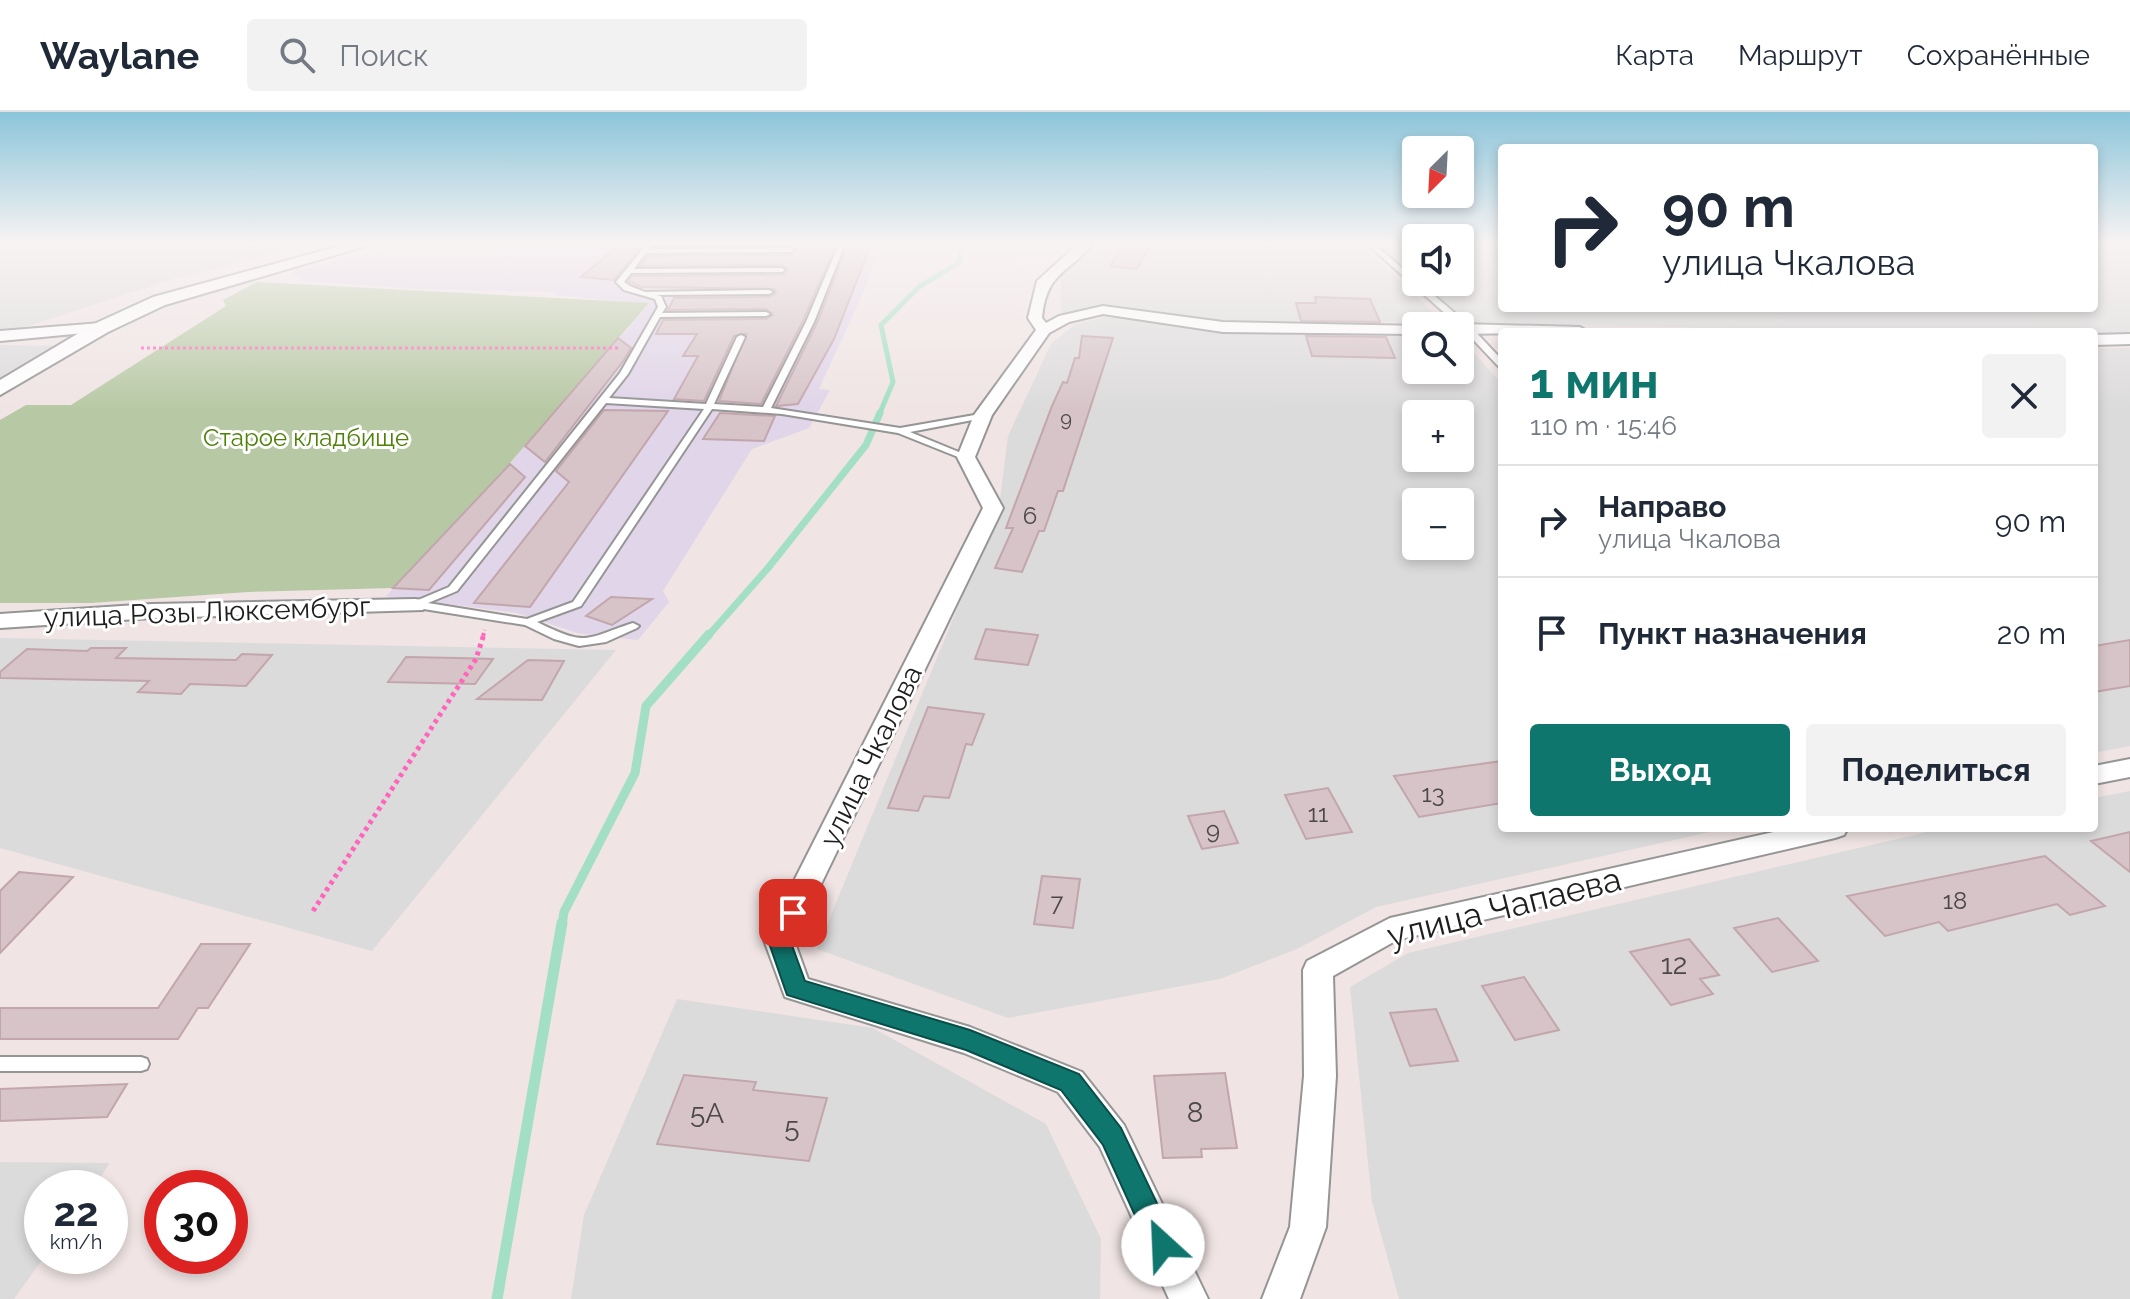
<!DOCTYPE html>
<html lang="ru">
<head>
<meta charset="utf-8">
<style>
  body { margin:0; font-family:Raleway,sans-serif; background:#f2f2f3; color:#1f2937; height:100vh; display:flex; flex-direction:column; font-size:30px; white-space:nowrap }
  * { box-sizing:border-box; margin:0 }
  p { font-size:26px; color:#747a83 }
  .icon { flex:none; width:44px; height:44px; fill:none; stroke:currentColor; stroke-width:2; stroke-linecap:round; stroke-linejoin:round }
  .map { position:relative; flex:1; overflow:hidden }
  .drawer { position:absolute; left:1498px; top:216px; width:600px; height:504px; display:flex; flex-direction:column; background:#fff; border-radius:8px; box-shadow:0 4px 12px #0003 }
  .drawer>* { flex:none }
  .guide { position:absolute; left:1498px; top:32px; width:600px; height:168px; border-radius:8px; box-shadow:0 4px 12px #0003; background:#fff; color:#1f2937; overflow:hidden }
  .needle { width:52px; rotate:204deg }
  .controls { position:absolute; left:1402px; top:24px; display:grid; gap:16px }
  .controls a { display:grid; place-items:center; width:72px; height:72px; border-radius:8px; background:#fff; box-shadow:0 4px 12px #0003; font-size:40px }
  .speed { position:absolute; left:24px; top:1058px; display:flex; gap:16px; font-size:40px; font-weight:700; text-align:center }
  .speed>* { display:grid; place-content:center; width:104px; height:104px; border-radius:50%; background:#fff; box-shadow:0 4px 12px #0003; line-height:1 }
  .speed small { font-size:20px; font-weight:400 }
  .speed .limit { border:12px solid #d22; background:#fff; color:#111 }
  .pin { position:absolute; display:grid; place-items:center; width:68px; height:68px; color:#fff; margin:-34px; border-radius:16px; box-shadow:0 4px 12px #0006 }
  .me { position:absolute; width:88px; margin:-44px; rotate:335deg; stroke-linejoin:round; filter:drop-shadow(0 0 6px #0008) }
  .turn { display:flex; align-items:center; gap:28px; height:168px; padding:0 32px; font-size:36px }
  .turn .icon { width:104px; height:104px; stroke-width:2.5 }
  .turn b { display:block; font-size:56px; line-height:68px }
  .round { display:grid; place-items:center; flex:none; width:84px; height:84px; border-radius:8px; background:#f2f2f3 }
  .overview { display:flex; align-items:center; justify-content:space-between; height:136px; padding:0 32px }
  h1 { font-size:48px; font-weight:700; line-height:60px; color:#0f766e }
  .primary-button { display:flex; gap:16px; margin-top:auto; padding:16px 32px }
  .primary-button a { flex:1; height:92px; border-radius:8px; background:#0f766e; color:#fff; font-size:32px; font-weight:700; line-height:92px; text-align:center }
  .primary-button a+a { background:#f2f2f3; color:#1f2937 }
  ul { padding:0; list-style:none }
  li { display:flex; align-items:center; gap:24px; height:112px; padding:0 32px; border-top:2px solid #e0e1e3 }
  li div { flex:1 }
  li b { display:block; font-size:30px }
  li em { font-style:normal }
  header { display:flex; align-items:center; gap:48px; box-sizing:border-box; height:112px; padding:0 40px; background:#fff; border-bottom:2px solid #e0e1e3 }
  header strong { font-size:38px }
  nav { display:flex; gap:44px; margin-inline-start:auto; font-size:28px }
  .search { width:560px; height:72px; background:#f2f2f3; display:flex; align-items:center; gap:20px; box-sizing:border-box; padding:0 28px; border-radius:8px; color:#747a83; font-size:30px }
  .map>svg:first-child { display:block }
  .residential { fill:#dcdbdc; fill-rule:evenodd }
  .industrial { fill:#e0d5e9 }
  .cemetery { fill:#b7c9a4 }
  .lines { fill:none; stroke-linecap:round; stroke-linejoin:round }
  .stream-far3 { stroke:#a2dfc4; stroke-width:5 }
  .stream-far2 { stroke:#a2dfc4; stroke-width:7 }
  .stream-far1 { stroke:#a2dfc4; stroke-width:9 }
  .stream { stroke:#a2dfc4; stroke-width:11 }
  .building { fill:#d6c4c8; stroke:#c2a6ac; stroke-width:2 }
  .service-casing { stroke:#959595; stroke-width:4 }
  .minor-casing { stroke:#959595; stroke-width:4 }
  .tertiary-casing { stroke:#959595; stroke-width:4 }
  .path-far2 { stroke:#f6b; stroke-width:3; stroke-dasharray:3 3; stroke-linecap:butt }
  .path-far1 { stroke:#f6b; stroke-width:4; stroke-dasharray:3 3; stroke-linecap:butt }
  .path { stroke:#f6b; stroke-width:5; stroke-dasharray:4 4; stroke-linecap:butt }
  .service { fill:#fff; fill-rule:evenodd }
  .minor { fill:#fff; fill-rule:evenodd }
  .tertiary { fill:#fff; fill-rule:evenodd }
  .route { fill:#0f766e; stroke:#0a4d48; stroke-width:2 }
  .labels { text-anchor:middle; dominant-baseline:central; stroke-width:6; stroke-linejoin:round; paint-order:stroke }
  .far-number-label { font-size:20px; fill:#4c4848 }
  .far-park-label { font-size:24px; fill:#4e8107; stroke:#fff }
  .number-label { font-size:24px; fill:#4c4848 }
  .street-label { font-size:28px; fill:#1e1e1e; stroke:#fff }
  .near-number-label { font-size:28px; fill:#4c4848 }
  .near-street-label { font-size:34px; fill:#1e1e1e; stroke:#fff }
</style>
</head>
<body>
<header>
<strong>Waylane</strong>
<div class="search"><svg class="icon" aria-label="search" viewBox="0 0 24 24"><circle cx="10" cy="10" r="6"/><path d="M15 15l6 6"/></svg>Поиск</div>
<nav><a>Карта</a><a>Маршрут</a><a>Сохранённые</a></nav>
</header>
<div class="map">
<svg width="2130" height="1187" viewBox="0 0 2130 1187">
  <rect width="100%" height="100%" fill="#f0e4e4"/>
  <path class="residential" d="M 0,132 L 317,132 L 173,167 L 16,218 L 0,217 Z
    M 1101,132 L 1361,132 L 1444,211 L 1224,208 L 1104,192 L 1061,201 L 1061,162 Z
    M 1376,132 L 1416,132 L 1416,169 Z
    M 1460,132 L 1502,132 L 1502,196 L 2094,196 L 2094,132 L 2130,132 L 2130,223 L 1461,211 L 1417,170 L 1460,170 Z
    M 1105,205 L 1222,216 L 1416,223 L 1416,258 L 1460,258 L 1460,226 L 1502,272 L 1502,716 L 1728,716 L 1376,795 L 1297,837 L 1220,867 L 1008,906 L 817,837 L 999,395 L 1008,324 L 1051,232 L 1076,212 ZM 1416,302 L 1460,302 L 1460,346 L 1416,346 ZM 1416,390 L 1460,390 L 1460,434 L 1416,434 Z
    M 0,233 L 60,234 L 0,269 Z
    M 2094,236 L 2130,236 L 2130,634 L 2094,641 Z
    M 0,526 L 616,538 L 372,839 L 0,736 Z
    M 2130,679 L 2130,1187 L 1399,1187 L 1372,1090 L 1350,875 L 1408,841 L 1944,716 L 2094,716 L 2094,686 Z
    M 677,887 L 873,916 L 1046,1012 L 1101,1127 L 1100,1187 L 571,1187 L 584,1103 Z
    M 0,1050 L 110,1051 L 93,1076 L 42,1076 L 45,1144 L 14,1187 L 0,1187 Z"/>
  <path class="industrial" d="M 400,132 L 880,132 L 864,179 L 819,277 L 830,278 L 809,316 L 752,337 L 663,479 L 669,490 L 638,528 L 577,521 L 517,501 L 386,484 L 463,405 L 649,192 L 555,183 L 556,180 L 419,177 L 304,169 L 291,160 Z"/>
  <path class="cemetery" d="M 257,170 L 649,191 L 463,405 L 393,476 L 248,480 L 91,491 L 0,491 L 0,308 L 26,293 L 71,293 L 226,194 L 223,188 Z"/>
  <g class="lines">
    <path class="stream-far3" d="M 879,303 L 893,270 L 881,213 L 920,174 L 959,151 L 961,132"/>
    <path class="stream-far2" d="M 708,524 L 768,456 L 866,333 L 880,301"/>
    <path class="stream-far1" d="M 562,813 L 564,800 L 635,661 L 646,594 L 709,522"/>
    <path class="stream" d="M 497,1187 L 562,811"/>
  </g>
  <path class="building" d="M 620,132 L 643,132 L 614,168 L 581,165 Z
    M 656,132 L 836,132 L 803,209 L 761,292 L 719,289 L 746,222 L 734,224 L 704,289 L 674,287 L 698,244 L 683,244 L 697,222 L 656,222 L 663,208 L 766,207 L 773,203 L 766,197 L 668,198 L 674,186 L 769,185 L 776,181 L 774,177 L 641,175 L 628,169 L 632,164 L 782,163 L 788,157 L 782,153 L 640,154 L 648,144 L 791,143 L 797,137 L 791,133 Z
    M 848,132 L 871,132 L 834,227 L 798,292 L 776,294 L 817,211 Z
    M 1123,132 L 1151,132 L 1137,157 L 1110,154 Z
    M 1315,185 L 1370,187 L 1380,210 L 1301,209 L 1296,191 L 1316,191 Z
    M 1082,224 L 1113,226 L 1063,379 L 1058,379 L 1044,419 L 1039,419 L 1022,460 L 995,456 L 1013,416 L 1006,416 L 1052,294 L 1063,270 L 1067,271 L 1075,246 L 1079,246 Z
    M 1306,224 L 1386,225 L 1395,246 L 1312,244 Z
    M 618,226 L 631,236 L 624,248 L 545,350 L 525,334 Z
    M 604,298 L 668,299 L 530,495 L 474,491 L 569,370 L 556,359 Z
    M 720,301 L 775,304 L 764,329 L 703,327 Z
    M 510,352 L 525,365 L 429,478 L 393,476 Z
    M 611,485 L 652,487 L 612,513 L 586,504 Z
    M 986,517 L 1038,523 L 1028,553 L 975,547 Z
    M 2130,528 L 2130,574 L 2094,580 L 2094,534 Z
    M 91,536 L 126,536 L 116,546 L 236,548 L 242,542 L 272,543 L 246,574 L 190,572 L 181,582 L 138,580 L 149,569 L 0,566 L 0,560 L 27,537 L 87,539 Z
    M 406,545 L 458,546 L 493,547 L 475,572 L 388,570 Z
    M 528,548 L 564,549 L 542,588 L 477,587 Z
    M 928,595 L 984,602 L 972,633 L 966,632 L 949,686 L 924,684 L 918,699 L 888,696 Z
    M 1502,649 L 1502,691 L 1419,705 L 1394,664 Z
    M 1328,676 L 1352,720 L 1306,727 L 1285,683 Z
    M 1224,699 L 1238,731 L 1202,737 L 1188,704 Z
    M 2130,720 L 2130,760 L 2091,729 Z
    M 2045,744 L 2105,794 L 2070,803 L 2057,792 L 1948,819 L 1939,810 L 1885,824 L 1847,784 Z
    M 19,760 L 73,765 L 0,841 L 0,779 Z
    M 1042,764 L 1080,767 L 1073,816 L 1034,812 Z
    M 1778,806 L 1818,849 L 1772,860 L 1734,816 Z
    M 1689,827 L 1719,863 L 1700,867 L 1713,882 L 1671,893 L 1630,840 Z
    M 201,832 L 250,832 L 208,896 L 198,896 L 178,927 L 0,927 L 0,896 L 158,896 Z
    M 1524,865 L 1559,918 L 1515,928 L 1482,874 Z
    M 1436,897 L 1458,949 L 1410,954 L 1390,901 Z
    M 1225,961 L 1237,1036 L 1201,1037 L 1202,1045 L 1163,1046 L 1154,964 Z
    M 684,963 L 756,970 L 753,978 L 827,986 L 809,1049 L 657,1032 Z
    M 127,972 L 107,1005 L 0,1009 L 0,977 Z"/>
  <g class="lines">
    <defs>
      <path id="service" d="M 647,132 L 653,132 L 650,137 L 791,136 L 794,138 L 791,140 L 646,141 L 634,157 L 782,156 L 785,158 L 782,160 L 631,161 L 624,170 L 630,174 L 645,180 L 769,178 L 773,180 L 769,182 L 656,183 L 661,184 L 666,195 L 662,201 L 766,200 L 770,202 L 766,204 L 660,205 L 628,262 L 609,286 L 706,292 L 737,225 L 741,223 L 745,225 L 714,292 L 763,295 L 806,210 L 839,132 L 845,132 L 814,210 L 771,296 L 900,316 L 986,301 L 986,305 L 983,306 L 910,320 L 971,345 L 969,347 L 963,347 L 898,321 L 782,302 L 712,297 L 581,494 L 537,510 C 588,535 584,527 633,511 L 639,514 L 637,516 L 606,530 L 579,534 L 554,527 L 525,513 L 411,495 L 410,493 L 411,491 L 449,475 L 620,261 L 658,195 L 655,187 L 624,178 L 616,170 ZM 606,291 L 704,297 L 573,490 L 527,507 L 428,491 L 457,479 Z
        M 1367,132 L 1374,132 L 1471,215 L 1502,248 L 1502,255 L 1499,255 L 1465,219 Z
        M 0,945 L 141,945 L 147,947 L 149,952 L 147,957 L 141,959 L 0,959 Z"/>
      <path id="minor" d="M 1078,132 L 1093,132 C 1067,162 1046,161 1042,206 L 1046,211 L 1059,204 L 1103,194 L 1223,210 L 1422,214 L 1416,214 L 1416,222 L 1223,220 L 1103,202 L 1069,210 L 1049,221 L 992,303 L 975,345 L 1003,396 L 794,828 L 808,867 L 970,915 L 1082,960 L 1124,1013 L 1208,1187 L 1169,1187 L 1100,1035 L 1058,980 L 964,941 L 785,885 L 764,828 L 983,396 L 957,345 L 974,303 L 1036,218 L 1028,206 L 1037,169 Z
        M 101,211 L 106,213 L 106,219 L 0,229 L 0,219 Z
        M 1460,212 L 1580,215 L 1588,220 L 1460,222 L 1460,214 L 1454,214 Z
        M 2130,222 L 2130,232 L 2094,233 L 2094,223 Z
        M 415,487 L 423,488 L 426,493 L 423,498 L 152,506 L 0,516 L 0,502 L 152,492 Z
        M 2130,647 L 2130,665 L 2094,672 L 2094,654 Z
        M 1791,716 L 1848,716 L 1844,723 L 1835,726 L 1397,828 L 1333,864 L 1336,964 L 1326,1115 L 1300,1187 L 1262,1187 L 1290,1115 L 1304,964 L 1303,858 L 1307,849 L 1390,806 Z"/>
      <path id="tertiary" d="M 347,132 L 373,132 L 165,193 L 108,220 L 0,283 L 0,268 L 94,212 L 153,185 Z"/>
    </defs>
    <use href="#service" class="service-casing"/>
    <use href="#minor" class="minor-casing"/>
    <use href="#tertiary" class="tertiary-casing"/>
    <path class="path-far2" d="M 141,236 L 620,236"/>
    <path class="path-far1" d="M 483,524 L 485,518"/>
    <path class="path" d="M 313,799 L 476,547 L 484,522"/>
    <use href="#service" class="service"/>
    <use href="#minor" class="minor"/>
    <use href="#tertiary" class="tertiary"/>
  </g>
  <linearGradient id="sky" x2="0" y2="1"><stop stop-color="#8cc5da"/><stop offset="0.44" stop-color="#f8f3f3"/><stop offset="1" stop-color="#f8f3f3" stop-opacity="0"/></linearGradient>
  <rect width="2130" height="298" fill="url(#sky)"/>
  <path class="route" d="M 793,793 L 800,795 L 804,801 L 790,828 L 805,869 L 970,918 L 1079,962 L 1121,1016 L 1177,1133 L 1173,1143 L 1163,1147 L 1153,1143 L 1103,1033 L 1061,978 L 966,938 L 787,883 L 768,828 L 785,795 Z"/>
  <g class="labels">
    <g class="far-number-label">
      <text x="1066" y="307">9</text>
    </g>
    <g class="far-park-label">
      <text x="306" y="325">Старое кладбище</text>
    </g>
    <g class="number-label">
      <text x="1030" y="403">6</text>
      <text x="1433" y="681">13</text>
      <text x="1318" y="701">11</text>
      <text x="1213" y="718">9</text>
      <text x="1955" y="788">18</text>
      <text x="1057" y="790">7</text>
    </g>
    <g class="street-label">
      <text transform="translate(207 500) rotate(-2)">улица Розы Люксембург</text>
      <text transform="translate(871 644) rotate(-64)">улица Чкалова</text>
    </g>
    <g class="near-number-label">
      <text x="1674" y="852">12</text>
      <text x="1195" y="1000">8</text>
      <text x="707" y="1001">5А</text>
      <text x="792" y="1015">5</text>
    </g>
    <g class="near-street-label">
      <text transform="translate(1504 795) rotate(-14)">улица Чапаева</text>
    </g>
  </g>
</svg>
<div class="controls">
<a><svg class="needle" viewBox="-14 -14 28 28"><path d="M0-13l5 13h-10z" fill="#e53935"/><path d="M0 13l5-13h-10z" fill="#747a83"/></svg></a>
<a><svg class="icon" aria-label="sound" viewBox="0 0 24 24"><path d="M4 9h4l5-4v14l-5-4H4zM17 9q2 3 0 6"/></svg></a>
<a><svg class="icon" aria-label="search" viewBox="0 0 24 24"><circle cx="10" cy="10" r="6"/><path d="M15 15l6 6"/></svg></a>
<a>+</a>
<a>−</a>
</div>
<div class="speed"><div>22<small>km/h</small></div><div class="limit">30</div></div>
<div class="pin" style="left:793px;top:801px;background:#d93025"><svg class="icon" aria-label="arrive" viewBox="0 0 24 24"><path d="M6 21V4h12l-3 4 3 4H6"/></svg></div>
<svg class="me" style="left:1163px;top:1133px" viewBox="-20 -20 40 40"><circle r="19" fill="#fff"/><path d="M0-13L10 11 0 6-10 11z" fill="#0f766e"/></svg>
<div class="guide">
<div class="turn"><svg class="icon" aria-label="right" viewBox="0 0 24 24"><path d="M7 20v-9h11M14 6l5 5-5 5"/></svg><div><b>90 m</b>улица Чкалова</div></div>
</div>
<section class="drawer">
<div class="overview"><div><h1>1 мин</h1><p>110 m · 15:46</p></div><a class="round"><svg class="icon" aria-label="close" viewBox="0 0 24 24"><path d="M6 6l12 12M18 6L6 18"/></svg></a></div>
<ul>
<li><svg class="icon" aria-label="right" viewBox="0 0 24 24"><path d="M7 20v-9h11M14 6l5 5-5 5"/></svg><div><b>Направо</b><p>улица Чкалова</p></div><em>90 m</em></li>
<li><svg class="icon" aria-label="arrive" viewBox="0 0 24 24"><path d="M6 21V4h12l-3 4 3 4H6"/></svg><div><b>Пункт назначения</b></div><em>20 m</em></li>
</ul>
<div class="primary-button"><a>Выход</a><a>Поделиться</a></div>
</section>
</div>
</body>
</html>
